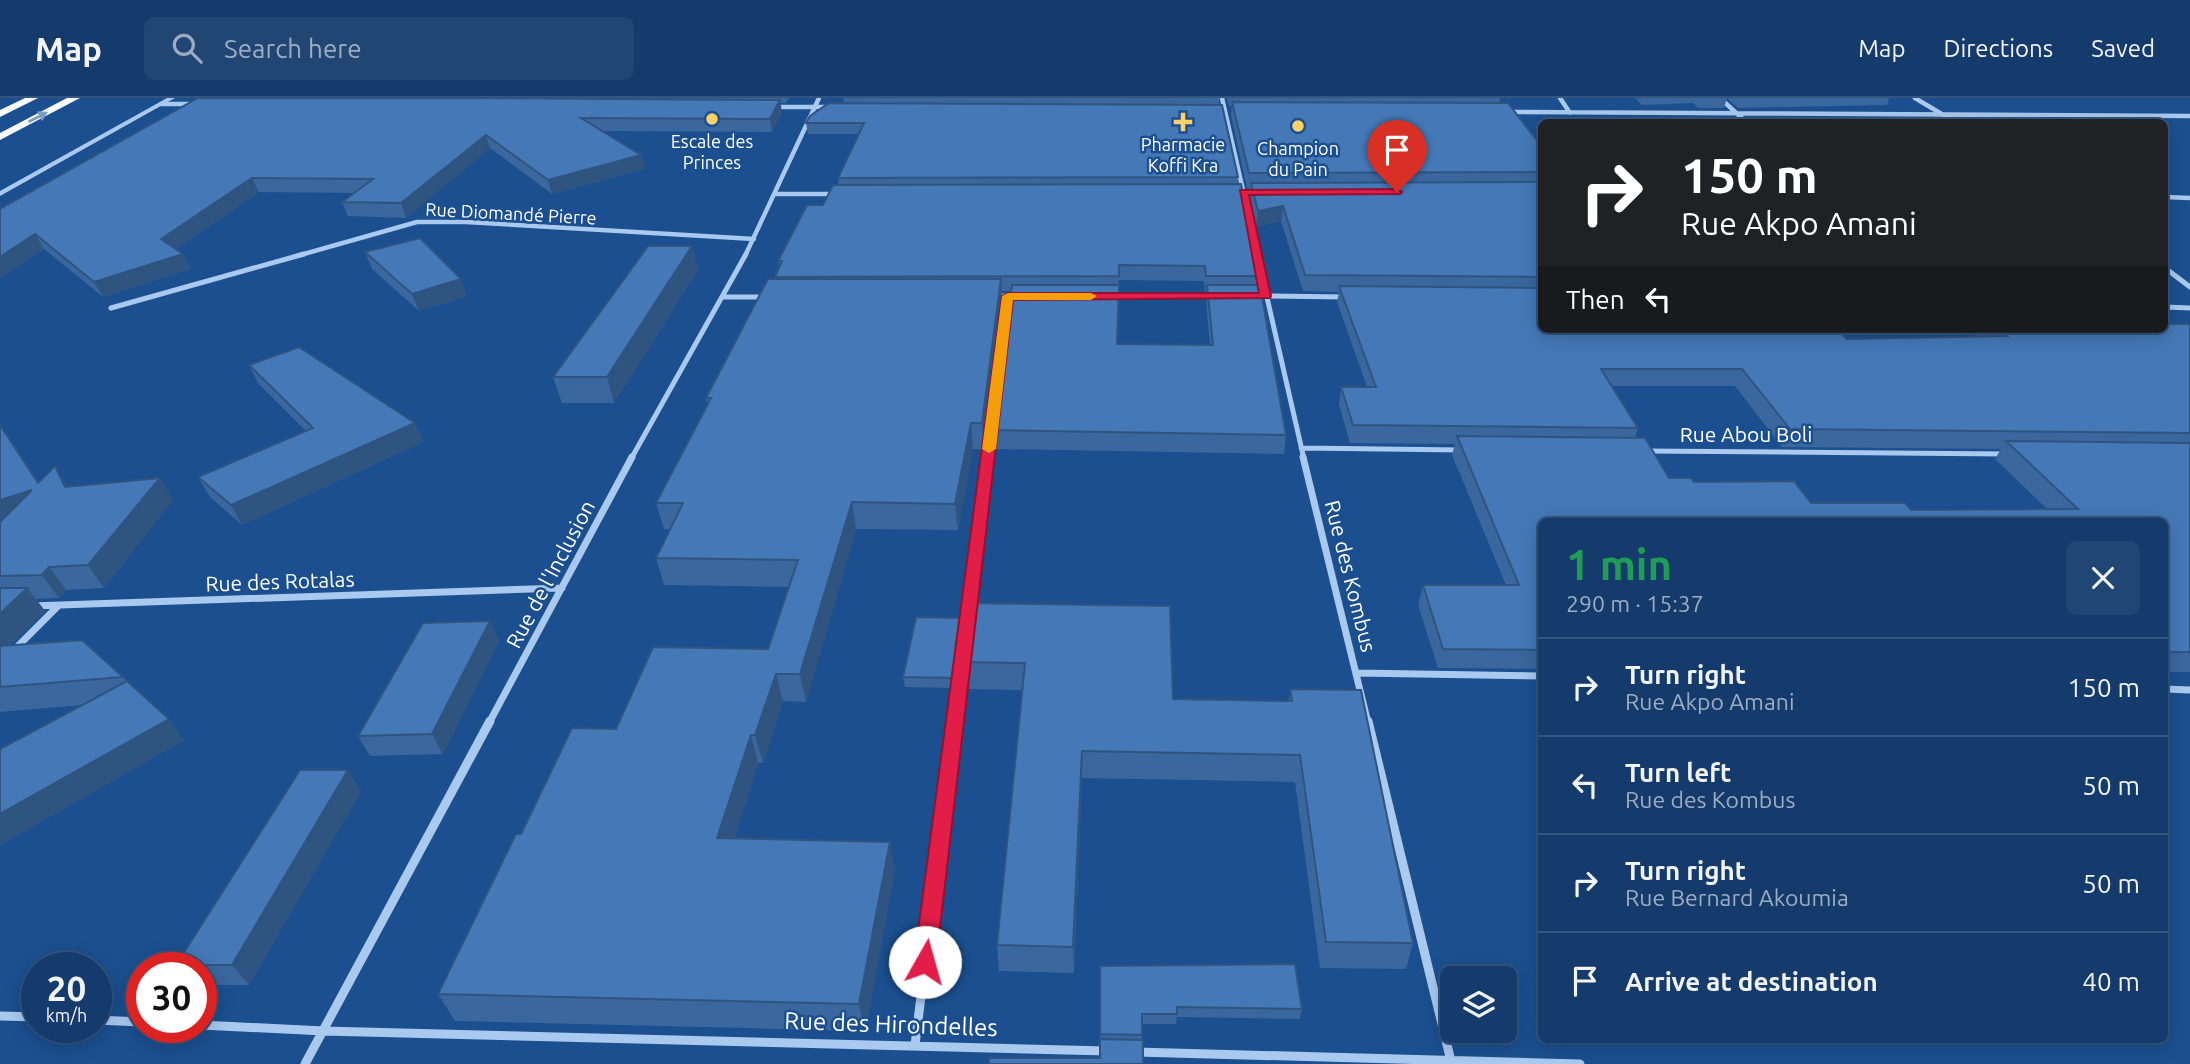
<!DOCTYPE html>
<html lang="en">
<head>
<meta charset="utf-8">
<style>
  body { margin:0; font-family:Ubuntu,sans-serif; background:#214673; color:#f1f3f6; height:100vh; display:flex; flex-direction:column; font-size:26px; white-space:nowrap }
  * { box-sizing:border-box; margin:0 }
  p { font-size:23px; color:#9dadc1 }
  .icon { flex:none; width:38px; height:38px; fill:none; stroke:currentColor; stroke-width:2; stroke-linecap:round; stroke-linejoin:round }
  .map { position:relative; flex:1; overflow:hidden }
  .side { position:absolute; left:1538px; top:420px; width:630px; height:525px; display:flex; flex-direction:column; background:#143b6b; border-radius:10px; box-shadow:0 4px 18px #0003,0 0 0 2px #33557e }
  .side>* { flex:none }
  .guide { position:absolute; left:1538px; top:21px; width:630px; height:214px; border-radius:10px; box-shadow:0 4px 18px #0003,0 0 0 2px #33557e; background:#202124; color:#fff; overflow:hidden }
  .controls { position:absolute; left:1440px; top:868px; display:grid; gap:14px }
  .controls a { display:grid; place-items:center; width:77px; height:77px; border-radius:10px; background:#143b6b; box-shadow:0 4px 18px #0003,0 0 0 2px #33557e; font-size:35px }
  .speed { position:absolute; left:21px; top:854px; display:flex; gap:14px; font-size:35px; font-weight:700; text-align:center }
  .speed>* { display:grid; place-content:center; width:91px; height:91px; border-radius:50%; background:#143b6b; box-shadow:0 4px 18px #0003,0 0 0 2px #33557e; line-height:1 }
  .speed small { font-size:18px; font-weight:400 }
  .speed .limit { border:10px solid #d22; background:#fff; color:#111 }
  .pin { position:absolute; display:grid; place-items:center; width:60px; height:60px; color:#fff; margin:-72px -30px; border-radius:50% 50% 50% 0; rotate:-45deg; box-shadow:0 0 7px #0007 }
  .pin .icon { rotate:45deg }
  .me { position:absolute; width:77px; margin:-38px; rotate:7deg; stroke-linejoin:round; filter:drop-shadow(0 0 5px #0008) }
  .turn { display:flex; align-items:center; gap:24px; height:147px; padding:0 28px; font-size:32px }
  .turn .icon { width:91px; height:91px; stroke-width:2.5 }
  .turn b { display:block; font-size:49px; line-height:60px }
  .then { display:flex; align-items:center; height:66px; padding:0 28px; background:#0003; gap:14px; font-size:26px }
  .round { display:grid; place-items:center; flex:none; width:74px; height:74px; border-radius:10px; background:#214673 }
  .headline { display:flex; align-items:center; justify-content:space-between; height:119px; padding:0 28px }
  h1 { font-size:42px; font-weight:700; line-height:52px; color:#1e9e55 }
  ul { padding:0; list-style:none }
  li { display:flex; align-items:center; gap:21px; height:98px; padding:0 28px; border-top:2px solid #33557e }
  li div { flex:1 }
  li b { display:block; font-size:26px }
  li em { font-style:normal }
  header { display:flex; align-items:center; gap:42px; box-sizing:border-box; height:98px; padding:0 35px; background:#143b6b; border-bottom:2px solid #33557e }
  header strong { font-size:33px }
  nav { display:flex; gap:38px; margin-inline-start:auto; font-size:24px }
  .search { width:490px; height:63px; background:#214673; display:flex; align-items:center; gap:18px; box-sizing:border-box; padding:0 24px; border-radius:10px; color:#9dadc1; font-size:26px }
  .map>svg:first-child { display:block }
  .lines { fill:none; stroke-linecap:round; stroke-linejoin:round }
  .minor-far3 { stroke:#a9c9ee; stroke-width:4.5 }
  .minor-far2 { stroke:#a9c9ee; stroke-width:5 }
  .minor-far1 { stroke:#a9c9ee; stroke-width:7 }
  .minor { stroke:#a9c9ee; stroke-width:9 }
  .tertiary { fill:#a9c9ee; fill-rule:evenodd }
  .trunk { fill:#f8faff; fill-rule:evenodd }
  .wall { fill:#3a679d; fill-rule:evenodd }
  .shaded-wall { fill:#305480 }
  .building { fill:#4478b7; stroke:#305480; stroke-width:2 }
  .oneway { fill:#7e9cc1 }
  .route { fill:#e11d48; stroke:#92132f; stroke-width:2 }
  .slow { fill:#f59e0b }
  .poi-dot { fill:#ffd166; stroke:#1b4f8f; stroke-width:2.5 }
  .labels { text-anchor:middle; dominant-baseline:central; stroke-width:5; stroke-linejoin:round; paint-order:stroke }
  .far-poi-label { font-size:18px; fill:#fff; stroke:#1b4f8f }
  .far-street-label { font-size:18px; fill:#fff; stroke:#1b4f8f }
  .street-label { font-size:21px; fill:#fff; stroke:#1b4f8f }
  .near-street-label { font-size:24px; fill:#fff; stroke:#1b4f8f }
</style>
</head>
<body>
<header>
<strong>Map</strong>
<div class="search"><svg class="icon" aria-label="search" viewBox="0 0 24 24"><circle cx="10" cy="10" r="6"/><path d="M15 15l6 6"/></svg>Search here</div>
<nav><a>Map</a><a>Directions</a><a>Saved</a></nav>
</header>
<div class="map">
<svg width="2190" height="966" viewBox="0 0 2190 966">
  <rect width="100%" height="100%" fill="#1b4f8f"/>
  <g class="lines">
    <path class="minor-far3" d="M 1222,0 L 1258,158
      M 1560,0 L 1570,15
      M 1720,0 L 1746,24
      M 1915,0 L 1955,24
      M 161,6 L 196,6
      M 771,9 L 829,9
      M 1506,14 L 2190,18
      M 775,96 L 837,96
      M 2165,99 L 2190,100
      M 297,158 L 417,124 L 466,124 L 754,141
      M 745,158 L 819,0"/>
    <path class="minor-far2" d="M 1257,156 L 1304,361
      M 2165,170 L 2190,189
      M 993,198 L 1020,198
      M 1112,198 L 1216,198
      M 1262,198 L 1345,199
      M 722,199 L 768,199
      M 2165,209 L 2190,210
      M 111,210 L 304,156
      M 1301,350 L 1461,352
      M 1645,353 L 2007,356
      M 631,361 L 746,156
      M 988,361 L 1008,198"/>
    <path class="minor-far1" d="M 1303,359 L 1368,625
      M 31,508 L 562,490
      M 15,551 L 58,508
      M 1357,575 L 1542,578
      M 2165,591 L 2190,592
      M 489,625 L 632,359
      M 955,625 L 988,359"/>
    <path class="minor" d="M 1368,623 L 1451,963
      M 0,918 L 37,919
      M 96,922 L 142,924
      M 201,927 L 324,933 L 1107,953
      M 915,947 L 955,623
      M 1136,954 L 1580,966
      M 305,966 L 490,623"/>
    <path class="tertiary" d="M 167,0 L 175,0 L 0,98 L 0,93 Z"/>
    <path class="trunk" d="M 25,0 L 38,0 L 0,19 L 0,12 Z
      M 67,0 L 80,0 L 0,42 L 0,35 Z"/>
  </g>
  <path class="wall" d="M 198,0 L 789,0 L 786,5 L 780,5 L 782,14 L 772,34 L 602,33 L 641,57 L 645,71 L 552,96 L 490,50 L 406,120 L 348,118 L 342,104 L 354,95 L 259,94 L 176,151 L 183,156 L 191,171 L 103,199 L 44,151 L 0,180 L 0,111 Z
    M 843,0 L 1219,0 L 1219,7 L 1238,79 L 1238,86 L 1260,178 L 1260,187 L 1286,337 L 1284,356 L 995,351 L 993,332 L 1011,193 L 1001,193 L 1002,204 L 984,351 L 973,351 L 958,432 L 856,431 L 806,604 L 783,603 L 763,665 L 758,665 L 734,741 L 895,772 L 865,933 L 455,923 L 438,896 L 521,736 L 616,631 L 768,551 L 789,489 L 664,487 L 656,460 L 670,431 L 664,431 L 656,405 L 707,306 L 706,300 L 775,181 L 775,179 L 779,170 L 778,163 L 839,87 L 838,80 L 859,36 L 808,36 L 806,25 L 844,5 ZM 1119,182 L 1204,183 L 1205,193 L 1207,193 L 1206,203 L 1210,247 L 1117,246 Z
    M 1227,0 L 1500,0 L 1499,5 L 1542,49 L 1542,231 L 1847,241 L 1976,239 L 1975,237 L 1978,231 L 2165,231 L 2190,226 L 2190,574 L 2165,574 L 2165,424 L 1542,424 L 1542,571 L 1438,570 L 1418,507 L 1423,487 L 1506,487 L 1452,357 L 1455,346 L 1350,345 L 1339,307 L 1341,289 L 1367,289 L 1337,204 L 1339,194 L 1303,193 L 1281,123 L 1256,129 L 1250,100 L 1250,90 L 1247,90 L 1231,17 L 1232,8 L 1229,8 ZM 1612,288 L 1735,288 L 1782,349 L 2001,351 L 1995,361 L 2047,411 L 1911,412 L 1811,405 L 1669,380 L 1635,340 L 1638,330 Z
    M 1635,0 L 1727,0 L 1724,10 L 1698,10 L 1693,5 L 1642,7 Z
    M 1727,0 L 1889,0 L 1887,7 L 1738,10 Z
    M 692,148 L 698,172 L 614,305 L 562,305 L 553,279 Z
    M 365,154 L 467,198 L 419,213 L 372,171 Z
    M 249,267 L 415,325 L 423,344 L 242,427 L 210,399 L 198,379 L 306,333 L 258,285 Z
    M 0,326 L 39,384 L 173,402 L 104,490 L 66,492 L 59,500 L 36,501 L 45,513 L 10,547 L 123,579 L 127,584 L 169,621 L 184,642 L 0,747 L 0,651 L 83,607 L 0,614 Z
    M 971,505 L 1173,601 L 1289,603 L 1290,591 L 1413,845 L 1406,871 L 1320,870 L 1295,684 L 1082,680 L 1074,875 L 999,873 L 997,847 L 1022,592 L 965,591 L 963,564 Z
    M 960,520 L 961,530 L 953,590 L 905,589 L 903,579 Z
    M 490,523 L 499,543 L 443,656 L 370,658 L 358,638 Z
    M 1542,649 L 1542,673 L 1537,661 Z
    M 348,672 L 361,693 L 249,887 L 201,887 L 201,870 L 179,870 L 176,867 Z
    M 1100,868 L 1302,911 L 1300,921 L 1177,919 L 1176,926 L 1142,926 L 1142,942 L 1100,960 Z"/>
  <path class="shaded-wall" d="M 780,2 L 782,14 L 772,34 L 770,21 Z
    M 486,37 L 490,50 L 406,120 L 401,105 Z
    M 641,57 L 645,71 L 552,96 L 548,82 Z
    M 252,80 L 259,94 L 169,156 L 161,141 Z
    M 1283,108 L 1281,123 L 1256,129 L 1258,113 Z
    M 35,136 L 44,151 L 0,180 L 0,159 Z
    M 692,148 L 698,172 L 614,305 L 607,279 Z
    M 183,156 L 191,171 L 103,199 L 94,184 Z
    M 461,181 L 467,198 L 419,213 L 412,196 Z
    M 1001,181 L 1002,204 L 984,351 L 982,325 Z
    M 415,325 L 423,344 L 242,427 L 231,407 Z
    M 971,325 L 973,351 L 958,432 L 955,406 Z
    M 55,368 L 69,390 L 65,389 Z
    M 160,380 L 173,402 L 104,490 L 88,467 Z
    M 32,392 L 0,430 L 0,402 Z
    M 852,404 L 856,431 L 806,604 L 800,576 Z
    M 49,469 L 66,492 L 59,500 L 42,477 Z
    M 27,490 L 45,513 L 0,557 L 0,516 Z
    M 960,520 L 961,530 L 953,590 L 952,580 Z
    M 490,523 L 499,543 L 443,656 L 432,636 Z
    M 776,576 L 783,603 L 763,665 L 755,637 Z
    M 169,621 L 184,642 L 0,747 L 0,716 Z
    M 751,637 L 758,665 L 725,768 L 717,740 Z
    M 1082,653 L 1082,680 L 1074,875 L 1073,849 Z
    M 348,672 L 361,693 L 249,887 L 232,867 Z
    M 890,744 L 895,772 L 865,933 L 859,906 Z"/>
  <path class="building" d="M 198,0 L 481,0 L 780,2 L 770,21 L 581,20 L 641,57 L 548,82 L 486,37 L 401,105 L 342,104 L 373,81 L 252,80 L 161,141 L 183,156 L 94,184 L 35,136 L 0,159 L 0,111 Z
    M 1232,4 L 1508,5 L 1542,49 L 1542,74 L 1249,75 Z
    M 829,5 L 1222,7 L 1238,79 L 838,80 L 864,25 L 806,25 L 810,18 Z
    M 1542,84 L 1542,179 L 1305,177 L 1283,108 L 1258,113 L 1251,85 Z
    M 1241,86 L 1260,178 L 1206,178 L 1205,168 L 1119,167 L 1119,178 L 775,179 L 782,163 L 778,163 L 807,107 L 823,107 L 833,87 Z
    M 420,140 L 461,181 L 412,196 L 365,154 Z
    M 648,148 L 692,148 L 607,279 L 553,279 Z
    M 768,181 L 1001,181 L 982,325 L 971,325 L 955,406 L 852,404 L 800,576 L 776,576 L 755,637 L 751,637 L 717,740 L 890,744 L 859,906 L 438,896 L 516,736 L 521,736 L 572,630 L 616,631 L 653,549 L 768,551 L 798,462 L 656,460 L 683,405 L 656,405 L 711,300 L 706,300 Z
    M 1012,187 L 1119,187 L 1117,246 L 1213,247 L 1207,187 L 1260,187 L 1286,337 L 993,332 Z
    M 1339,188 L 1542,190 L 1542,231 L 1836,231 L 1847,241 L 2007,238 L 1998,231 L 2165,231 L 2165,226 L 2190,226 L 2190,335 L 1790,331 L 1742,271 L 1601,271 L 1638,330 L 1353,327 L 1341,289 L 1376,289 Z
    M 299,249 L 415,325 L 231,407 L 198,379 L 313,330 L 249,267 Z
    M 0,327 L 38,385 L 55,368 L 65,389 L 160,380 L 88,467 L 49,469 L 42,477 L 0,478 L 0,424 L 32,392 L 0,402 Z
    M 1457,338 L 1645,340 L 1669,380 L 1691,380 L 1694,384 L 1794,383 L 1811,405 L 1905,405 L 1911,412 L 2078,411 L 2006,343 L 2190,345 L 2190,554 L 2165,554 L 2165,424 L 1542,424 L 1542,552 L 1443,551 L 1423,487 L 1519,487 Z
    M 0,490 L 27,490 L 0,516 Z
    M 971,505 L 1170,508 L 1173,601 L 1292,603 L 1290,591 L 1361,592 L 1413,845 L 1326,844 L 1300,657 L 1082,653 L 1073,849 L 997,847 L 1025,565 L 963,564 Z
    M 916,519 L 960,520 L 952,580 L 903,579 Z
    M 490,523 L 432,636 L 358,638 L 423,525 Z
    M 82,542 L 123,579 L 0,589 L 0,548 Z
    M 127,583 L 169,621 L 0,716 L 0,651 Z
    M 300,672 L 348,672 L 232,867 L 176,867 Z
    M 1295,866 L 1302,911 L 1177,909 L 1177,916 L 1142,916 L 1142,937 L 1100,936 L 1100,868 Z
    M 1100,941 L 1143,942 L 1143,966 L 989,966 L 989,960 L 1100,960 Z"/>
  <defs><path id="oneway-solid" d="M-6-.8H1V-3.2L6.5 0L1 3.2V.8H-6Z" transform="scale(1.75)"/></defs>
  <use class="oneway" href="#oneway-solid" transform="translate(38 19) rotate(-27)"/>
  <path class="route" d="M 1397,91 L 1402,94 L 1400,96 L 1249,97 L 1271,198 L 1270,200 L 1013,202 L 936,864 L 933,871 L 925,874 L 917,871 L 914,864 L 1002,198 L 1008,195 L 1259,195 L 1240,92 Z"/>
  <path class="slow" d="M 1008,195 L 1091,195 L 1097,198 L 1091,202 L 1013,202 L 996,351 L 989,355 L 982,351 L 1002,198 Z"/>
  <g class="poi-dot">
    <circle cx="712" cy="21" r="7"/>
    <path d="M1179.5 13.5h7v7h7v7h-7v7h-7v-7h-7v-7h7z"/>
    <circle cx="1298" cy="28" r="7"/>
  </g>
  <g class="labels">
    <g class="far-poi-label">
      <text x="712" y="43">Escale des<tspan x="712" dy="21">Princes</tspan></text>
      <text x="1183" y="46">Pharmacie<tspan x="1183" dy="21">Koffi Kra</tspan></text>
      <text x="1298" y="50">Champion<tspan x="1298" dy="21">du Pain</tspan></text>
    </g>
    <g class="far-street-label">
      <text transform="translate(511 115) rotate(3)">Rue Diomandé Pierre</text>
    </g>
    <g class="street-label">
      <text x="1746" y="336">Rue Abou Boli</text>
      <text transform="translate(550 476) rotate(-62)">Rue de l'Inclusion</text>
      <text transform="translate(1351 478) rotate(76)">Rue des Kombus</text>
      <text transform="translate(280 483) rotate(-2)">Rue des Rotalas</text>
    </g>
    <g class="near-street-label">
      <text transform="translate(891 926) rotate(2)">Rue des Hirondelles</text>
    </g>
  </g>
</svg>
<div class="controls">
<a><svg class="icon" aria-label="layers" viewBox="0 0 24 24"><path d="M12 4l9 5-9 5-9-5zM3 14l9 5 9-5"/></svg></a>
</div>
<div class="speed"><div>20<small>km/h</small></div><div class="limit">30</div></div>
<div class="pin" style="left:1397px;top:94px;background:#d93025"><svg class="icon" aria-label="arrive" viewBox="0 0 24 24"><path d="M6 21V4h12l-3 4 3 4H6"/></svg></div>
<svg class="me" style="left:925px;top:864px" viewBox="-20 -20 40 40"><circle r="19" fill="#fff"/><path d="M0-13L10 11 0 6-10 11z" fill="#e11d48"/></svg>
<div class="guide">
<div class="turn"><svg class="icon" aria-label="right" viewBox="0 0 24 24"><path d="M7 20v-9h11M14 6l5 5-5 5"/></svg><div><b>150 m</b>Rue Akpo Amani</div></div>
<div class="then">Then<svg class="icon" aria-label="left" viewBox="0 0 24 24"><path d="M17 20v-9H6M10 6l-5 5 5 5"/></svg></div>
</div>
<section class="side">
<div class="headline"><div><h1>1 min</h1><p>290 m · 15:37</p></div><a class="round"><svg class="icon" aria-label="close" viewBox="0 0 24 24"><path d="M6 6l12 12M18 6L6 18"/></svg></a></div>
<ul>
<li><svg class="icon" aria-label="right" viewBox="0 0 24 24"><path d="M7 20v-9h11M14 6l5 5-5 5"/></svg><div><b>Turn right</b><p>Rue Akpo Amani</p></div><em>150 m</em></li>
<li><svg class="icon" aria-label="left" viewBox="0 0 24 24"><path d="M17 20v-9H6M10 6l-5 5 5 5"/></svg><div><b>Turn left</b><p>Rue des Kombus</p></div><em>50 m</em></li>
<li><svg class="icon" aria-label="right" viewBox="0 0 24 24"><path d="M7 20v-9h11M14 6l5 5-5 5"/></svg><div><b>Turn right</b><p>Rue Bernard Akoumia</p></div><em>50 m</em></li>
<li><svg class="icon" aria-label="arrive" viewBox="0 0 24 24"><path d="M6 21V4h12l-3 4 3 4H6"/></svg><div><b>Arrive at destination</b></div><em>40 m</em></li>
</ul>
</section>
</div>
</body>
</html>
